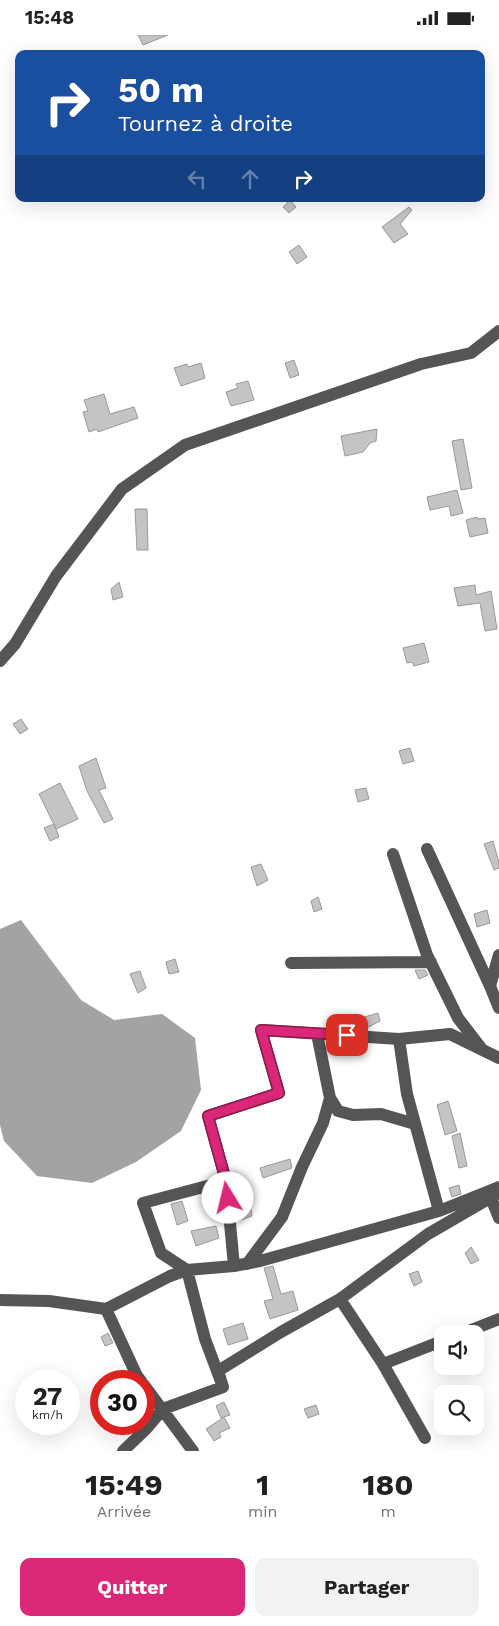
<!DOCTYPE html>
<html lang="fr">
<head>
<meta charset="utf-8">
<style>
  body { margin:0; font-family:"Work Sans",sans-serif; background:#f2f2f2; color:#222; height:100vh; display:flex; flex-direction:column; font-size:19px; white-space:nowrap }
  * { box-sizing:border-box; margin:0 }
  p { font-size:16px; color:#767676 }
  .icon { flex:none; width:28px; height:28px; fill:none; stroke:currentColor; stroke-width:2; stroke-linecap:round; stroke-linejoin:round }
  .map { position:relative; height:1416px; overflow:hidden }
  .panel { display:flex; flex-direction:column; background:#fff; flex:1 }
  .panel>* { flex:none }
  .banner { position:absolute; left:15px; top:15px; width:470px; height:152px; border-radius:10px; box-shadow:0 5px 20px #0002; background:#1a4fa0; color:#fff; overflow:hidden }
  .tools { position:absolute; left:434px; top:1290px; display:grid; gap:10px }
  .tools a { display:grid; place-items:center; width:50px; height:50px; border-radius:10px; background:#fff; box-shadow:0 5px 20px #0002; font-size:25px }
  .speed { position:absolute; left:15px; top:1335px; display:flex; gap:10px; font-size:25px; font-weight:700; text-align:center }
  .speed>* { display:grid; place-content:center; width:65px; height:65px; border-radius:50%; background:#fff; box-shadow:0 5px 20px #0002; line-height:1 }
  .speed small { font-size:12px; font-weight:400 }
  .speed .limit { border:8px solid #d22; background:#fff; color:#111 }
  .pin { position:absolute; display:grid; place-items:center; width:42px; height:42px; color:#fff; margin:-21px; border-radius:10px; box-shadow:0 2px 8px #0006 }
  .me { position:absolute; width:55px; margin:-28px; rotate:351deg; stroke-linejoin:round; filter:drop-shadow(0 0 4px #0008) }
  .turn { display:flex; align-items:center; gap:18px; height:105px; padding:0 20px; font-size:22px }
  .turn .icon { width:65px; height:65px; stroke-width:2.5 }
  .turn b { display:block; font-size:35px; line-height:42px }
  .lanes { display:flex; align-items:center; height:48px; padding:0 20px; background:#0003; justify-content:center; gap:25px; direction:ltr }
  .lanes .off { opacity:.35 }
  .eta { display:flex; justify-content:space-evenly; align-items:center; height:85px; text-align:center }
  .eta b { font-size:30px; font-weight:700; line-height:35px }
  .action { display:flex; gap:10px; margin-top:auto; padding:10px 20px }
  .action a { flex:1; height:58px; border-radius:10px; background:#db2777; color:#fff; font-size:20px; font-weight:700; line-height:58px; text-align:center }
  .action a+a { background:#f2f2f2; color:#222 }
  .status { display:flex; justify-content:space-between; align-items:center; height:35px; padding:0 25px; background:#fff; direction:ltr }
  .status svg { height:14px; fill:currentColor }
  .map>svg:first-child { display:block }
  .water { fill:#a3a3a3 }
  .building { fill:#c4c4c4; stroke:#999 }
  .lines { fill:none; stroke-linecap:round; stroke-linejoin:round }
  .minor { stroke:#555; stroke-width:12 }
  .route-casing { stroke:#8e194d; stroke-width:12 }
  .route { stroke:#db2777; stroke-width:9 }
</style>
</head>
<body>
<div class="status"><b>15:48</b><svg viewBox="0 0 49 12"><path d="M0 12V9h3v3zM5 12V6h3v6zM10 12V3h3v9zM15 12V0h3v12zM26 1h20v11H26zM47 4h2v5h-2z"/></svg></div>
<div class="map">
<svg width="499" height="1416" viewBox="0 0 499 1416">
  <rect width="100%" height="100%" fill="#fff"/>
  <path class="water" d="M 21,885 L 81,965 L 114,985 L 162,979 L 195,1003 L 201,1055 L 181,1096 L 136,1127 L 92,1148 L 37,1141 L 4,1106 L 0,1090 L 0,894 Z"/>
  <path class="building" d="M 138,0 L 168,0 L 143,10 Z
    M 290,165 L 296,172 L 289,178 L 283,172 Z
    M 409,172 L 412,175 L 400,189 L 408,199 L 394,208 L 382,192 Z
    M 299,210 L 307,222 L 297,229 L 289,217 Z
    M 294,325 L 299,340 L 290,343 L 285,328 Z
    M 201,328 L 205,343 L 181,351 L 174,333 L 187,329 L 188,332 Z
    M 248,346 L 254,365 L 231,371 L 226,357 L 238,353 L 236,349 Z
    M 104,359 L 110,379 L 134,372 L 138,383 L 98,397 L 97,394 L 89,397 L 83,377 L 88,376 L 84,365 Z
    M 377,394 L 376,406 L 370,408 L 363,417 L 345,421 L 341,401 Z
    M 463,404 L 472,453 L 461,455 L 452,406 Z
    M 457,455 L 463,478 L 451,481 L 449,471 L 430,475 L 427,462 Z
    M 135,474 L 147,474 L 148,515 L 137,515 Z
    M 477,482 L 478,484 L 485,483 L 488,498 L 470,502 L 466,485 Z
    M 119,547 L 123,562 L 113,565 L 111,554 Z
    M 475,550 L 476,560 L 491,556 L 497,594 L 485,596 L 480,568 L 458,571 L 454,553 Z
    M 424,608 L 429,627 L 414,631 L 412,627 L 407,628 L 403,613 Z
    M 21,684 L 28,694 L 20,699 L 13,689 Z
    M 410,713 L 414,726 L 403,729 L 399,716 Z
    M 96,723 L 106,753 L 99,755 L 113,784 L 104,788 L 87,756 L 79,731 Z
    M 60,748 L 78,784 L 56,794 L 39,759 Z
    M 366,753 L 369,764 L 358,767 L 355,755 Z
    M 54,789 L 59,802 L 50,806 L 44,793 Z
    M 493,806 L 499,828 L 499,833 L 494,835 L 484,809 Z
    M 261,829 L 268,845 L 257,851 L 251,832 Z
    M 318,862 L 322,874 L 314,877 L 311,866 Z
    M 487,875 L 490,888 L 477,892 L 474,879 Z
    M 175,924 L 179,937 L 169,939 L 166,927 Z
    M 415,935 L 425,935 L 428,940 L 419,944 Z
    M 140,936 L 146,953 L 138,958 L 130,939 Z
    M 378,978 L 380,986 L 365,994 L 353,993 L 351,986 Z
    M 448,1066 L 457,1096 L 445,1100 L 437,1070 Z
    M 460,1098 L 467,1131 L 459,1133 L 452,1101 Z
    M 290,1124 L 292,1133 L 263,1143 L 260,1133 Z
    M 459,1150 L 461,1159 L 452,1162 L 449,1153 Z
    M 247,1151 L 252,1181 L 238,1186 L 236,1167 L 241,1165 L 238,1152 Z
    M 182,1166 L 188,1186 L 177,1190 L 171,1169 Z
    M 216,1191 L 219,1203 L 196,1211 L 191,1196 Z
    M 471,1212 L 479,1225 L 471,1229 L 465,1218 Z
    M 273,1231 L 281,1259 L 293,1256 L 298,1275 L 270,1284 L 264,1266 L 273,1264 L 264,1233 Z
    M 418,1236 L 422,1247 L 414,1251 L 409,1239 Z
    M 243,1288 L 248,1304 L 228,1310 L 223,1294 Z
    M 108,1298 L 113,1308 L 105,1311 L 101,1302 Z
    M 224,1367 L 230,1380 L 221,1383 L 216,1371 Z
    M 316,1370 L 319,1379 L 308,1383 L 304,1374 Z
    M 224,1382 L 230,1393 L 219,1398 L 221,1402 L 214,1406 L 206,1394 Z"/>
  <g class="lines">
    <path class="minor" d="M 0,626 L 15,609 L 56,541 L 122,454 L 185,410 L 421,329 L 471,318 L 499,296
      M 427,814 L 490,951
      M 393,819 L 427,920 L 458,983 L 481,1013
      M 499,920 L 490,951 L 499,973
      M 291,928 L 431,927
      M 399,1004 L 407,1059 L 439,1176
      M 330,1063 L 338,1076 L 353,1080 L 381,1079 L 415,1089
      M 226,1146 L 234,1231
      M 491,1163 L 499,1183
      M 247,1229 L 282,1182 L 302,1132 L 323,1088 L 330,1063 L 317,999
      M 340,1264 L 383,1329 L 425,1403
      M 0,1265 L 49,1266 L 106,1274 L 170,1241 L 187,1235 L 234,1231 L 260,1226 L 439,1176 L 499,1152
      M 106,1274 L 137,1341 L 141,1346
      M 461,1299 L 499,1284
      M 383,1329 L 442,1306
      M 144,1350 L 193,1416
      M 223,1352 L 205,1304 L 187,1235 L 161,1218 L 143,1168 L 226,1146 L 208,1081 L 279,1058 L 261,995 L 399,1004 L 450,999 L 499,1023
      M 123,1416 L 145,1395 L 163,1374 L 223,1352 L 218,1336 L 281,1297 L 340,1264 L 428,1199 L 497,1159"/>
  </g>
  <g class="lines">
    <defs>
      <path id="route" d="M 228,1163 L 226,1146 L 208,1081 L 279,1058 L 261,995 L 347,1000"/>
    </defs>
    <use href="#route" class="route-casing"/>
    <use href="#route" class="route"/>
  </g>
</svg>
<div class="tools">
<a><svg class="icon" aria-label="sound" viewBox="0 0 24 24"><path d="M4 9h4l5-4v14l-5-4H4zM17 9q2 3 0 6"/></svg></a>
<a><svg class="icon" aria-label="search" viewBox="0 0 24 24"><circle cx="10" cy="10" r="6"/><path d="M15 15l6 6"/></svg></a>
</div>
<div class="speed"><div>27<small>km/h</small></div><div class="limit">30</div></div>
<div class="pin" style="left:347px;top:1000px;background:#d93025"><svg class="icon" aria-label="arrive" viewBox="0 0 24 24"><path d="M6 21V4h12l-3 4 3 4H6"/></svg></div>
<svg class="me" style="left:228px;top:1163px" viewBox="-20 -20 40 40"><circle r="19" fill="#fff"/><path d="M0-13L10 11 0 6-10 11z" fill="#db2777"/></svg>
<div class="banner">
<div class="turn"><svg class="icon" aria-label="right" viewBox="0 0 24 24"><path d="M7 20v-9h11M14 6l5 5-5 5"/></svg><div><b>50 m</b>Tournez à droite</div></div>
<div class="lanes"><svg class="icon off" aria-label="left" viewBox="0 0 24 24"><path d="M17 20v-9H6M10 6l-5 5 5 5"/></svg><svg class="icon off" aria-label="ahead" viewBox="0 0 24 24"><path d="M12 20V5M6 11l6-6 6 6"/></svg><svg class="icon" aria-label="right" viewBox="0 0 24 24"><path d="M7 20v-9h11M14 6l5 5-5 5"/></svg></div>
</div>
</div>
<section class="panel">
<div class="eta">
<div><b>15:49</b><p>Arrivée</p></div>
<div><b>1</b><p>min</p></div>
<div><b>180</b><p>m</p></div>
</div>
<div class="action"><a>Quitter</a><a>Partager</a></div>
</section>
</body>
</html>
